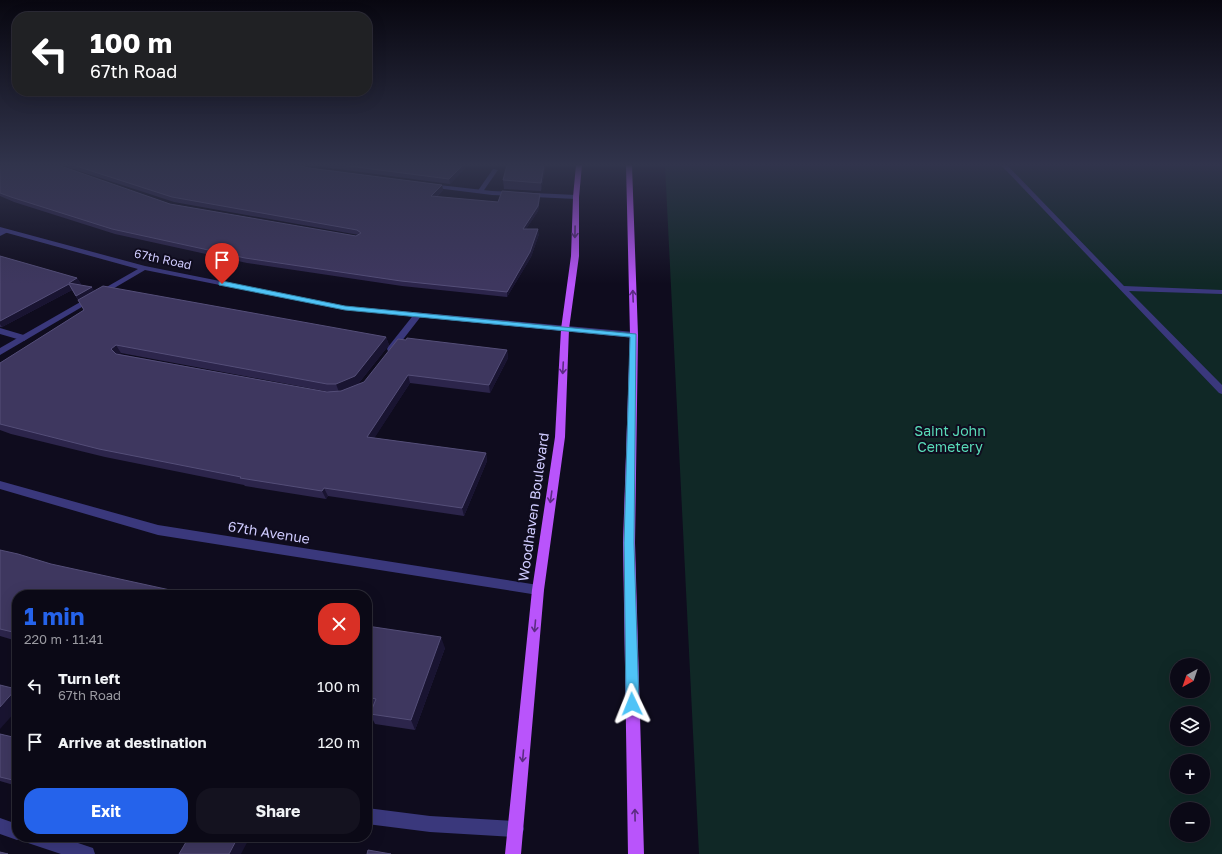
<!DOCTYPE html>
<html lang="en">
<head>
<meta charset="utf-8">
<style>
  body { margin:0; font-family:"Golos Text",sans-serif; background:#14121f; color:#f1f3f6; height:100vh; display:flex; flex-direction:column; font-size:15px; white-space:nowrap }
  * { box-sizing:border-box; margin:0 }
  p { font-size:13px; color:#9a9aa1 }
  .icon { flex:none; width:22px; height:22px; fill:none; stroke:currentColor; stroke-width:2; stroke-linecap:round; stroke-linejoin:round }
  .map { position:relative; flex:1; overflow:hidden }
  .panel { position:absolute; left:12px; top:590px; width:360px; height:252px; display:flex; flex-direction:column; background:#0b0916; border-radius:16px; box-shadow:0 4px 16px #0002,0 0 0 1px #2b2a35 }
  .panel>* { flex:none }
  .banner { position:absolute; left:12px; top:12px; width:360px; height:84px; border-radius:16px; box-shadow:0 4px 16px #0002,0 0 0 1px #2b2a35; background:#202124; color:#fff; overflow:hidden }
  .needle { width:26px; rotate:220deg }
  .tools { position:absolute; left:1170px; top:658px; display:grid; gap:8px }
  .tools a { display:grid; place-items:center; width:40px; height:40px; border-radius:50%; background:#0b0916; box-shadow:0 4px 16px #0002,0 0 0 1px #2b2a35; font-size:20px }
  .pin { position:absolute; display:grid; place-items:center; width:34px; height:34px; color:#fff; margin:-41px -17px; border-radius:50% 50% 50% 0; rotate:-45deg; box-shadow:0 0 4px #0007 }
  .pin .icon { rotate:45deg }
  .me { position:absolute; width:44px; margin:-22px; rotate:358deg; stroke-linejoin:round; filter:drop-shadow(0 0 3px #0008) }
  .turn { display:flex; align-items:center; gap:14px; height:84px; padding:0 12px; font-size:18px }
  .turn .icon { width:52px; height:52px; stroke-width:2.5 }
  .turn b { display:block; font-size:28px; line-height:34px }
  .round { display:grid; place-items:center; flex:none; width:42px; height:42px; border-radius:16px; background:#14121f }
  .headline { display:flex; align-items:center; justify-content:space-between; height:68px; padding:0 12px }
  h1 { font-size:24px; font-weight:700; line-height:30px; color:#2563eb }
  .cta { display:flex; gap:8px; margin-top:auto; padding:8px 12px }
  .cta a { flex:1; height:46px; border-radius:16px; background:#2563eb; color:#fff; font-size:16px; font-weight:700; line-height:46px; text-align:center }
  .cta a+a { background:#14121f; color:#f1f3f6 }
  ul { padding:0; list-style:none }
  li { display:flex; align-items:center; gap:12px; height:56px; padding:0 12px }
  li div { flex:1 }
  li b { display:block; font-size:15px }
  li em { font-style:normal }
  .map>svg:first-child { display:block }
  .green { fill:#102826; fill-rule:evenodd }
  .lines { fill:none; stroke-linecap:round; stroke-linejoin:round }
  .service { fill:#3a387c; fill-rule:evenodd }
  .minor { fill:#3a387c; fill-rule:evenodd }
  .primary { fill:#b954fb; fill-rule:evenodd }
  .wall { fill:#2c254b }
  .shaded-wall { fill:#191431 }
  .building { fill:#3e375f; stroke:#544e78 }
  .oneway { stroke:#5b2c81 }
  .route { fill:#4fc3f7; stroke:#337fa1 }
  .labels { text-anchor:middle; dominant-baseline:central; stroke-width:4; stroke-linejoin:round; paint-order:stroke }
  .far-street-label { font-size:12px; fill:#cfcbfe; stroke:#0f0c1e }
  .park-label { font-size:14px; fill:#59dbb8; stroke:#0f0c1e }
  .street-label { font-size:14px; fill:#cfcbfe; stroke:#0f0c1e }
</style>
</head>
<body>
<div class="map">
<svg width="1222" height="854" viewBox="0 0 1222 854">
  <rect width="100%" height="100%" fill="#0f0c1e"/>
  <path class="green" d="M 665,165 L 1222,165 L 1222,854 L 699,854 ZM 1177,665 L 1203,665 L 1203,691 L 1177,691 ZM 1177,713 L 1203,713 L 1203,739 L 1177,739 ZM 1177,761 L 1203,761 L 1203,787 L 1177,787 ZM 1177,809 L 1203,809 L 1203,835 L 1177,835 Z"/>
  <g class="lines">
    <path class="service" d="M 1001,165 L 1007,165 L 1124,286 L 1222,290 L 1222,294 L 1129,291 L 1222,385 L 1222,394 L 1219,393 Z
      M 493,169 L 498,170 L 482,193 L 478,193 L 477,192 Z
      M 7,229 L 10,231 L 0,236 L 0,231 Z
      M 415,313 L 418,313 L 422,315 L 394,351 L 388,351 L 387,349 L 388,347 Z
      M 0,328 L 27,336 L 28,338 L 24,341 L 0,334 Z
      M 367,808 L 430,816 L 516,821 L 522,823 L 524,829 L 522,835 L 516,837 L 430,832 L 367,824 Z
      M 0,818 L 17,824 L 17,837 L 23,838 L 17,840 L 0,834 Z
      M 26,837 L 60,837 L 93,848 L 95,854 L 61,854 L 28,843 Z"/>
    <path class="minor" d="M 430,184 L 492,191 L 576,195 L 579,197 L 576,199 L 492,195 L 428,187 L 428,185 Z
      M 0,227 L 145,266 L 345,306 L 634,332 L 638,335 L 634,338 L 345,310 L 145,270 L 0,355 L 0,348 L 138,269 L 0,231 Z
      M 0,481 L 158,525 L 538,585 L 542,586 L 544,590 L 542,594 L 538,595 L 158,535 L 0,489 Z"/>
    <path class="primary" d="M 576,165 L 582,165 L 579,197 L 579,256 L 569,329 L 565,437 L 544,590 L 521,854 L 505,854 L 532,590 L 555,437 L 561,329 L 571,256 L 573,197 Z
      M 626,165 L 632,165 L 638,335 L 635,543 L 644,854 L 628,854 L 623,543 L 630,335 Z"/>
  </g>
  <path class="wall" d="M 0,165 L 170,204 L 356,236 L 359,235 L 174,202 L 61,165 L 297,165 L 309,168 L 442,185 L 443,190 L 437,197 L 498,202 L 540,194 L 540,198 L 538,211 L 526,229 L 539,234 L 531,257 L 507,297 L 402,286 L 247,263 L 115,234 L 14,202 L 0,196 Z
    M 308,165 L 468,165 L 450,184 Z
    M 507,165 L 546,165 L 541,191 L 504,189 L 503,180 Z
    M 0,256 L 77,278 L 81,284 L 79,284 L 95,291 L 386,337 L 389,345 L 358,384 L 339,392 L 330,392 L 121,353 L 119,354 L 327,392 L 341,391 L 364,382 L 406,340 L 507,350 L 508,358 L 490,393 L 410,383 L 374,438 L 486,453 L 487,461 L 464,516 L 328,496 L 326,499 L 245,486 L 244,485 L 105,457 L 11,434 L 0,430 L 0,363 L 84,310 L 72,290 L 2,327 L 0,327 Z
    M 0,550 L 17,595 L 17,641 L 0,636 Z
    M 367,626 L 445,648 L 415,730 L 375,724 L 370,714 L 372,707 L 367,706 Z
    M 0,734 L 17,738 L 17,786 L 0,781 Z"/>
  <path class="shaded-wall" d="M 463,165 L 468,165 L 450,184 L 449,179 Z
    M 544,165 L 546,165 L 541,191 L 541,183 Z
    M 442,185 L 443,190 L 432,201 L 431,196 Z
    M 540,194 L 540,198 L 538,211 L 523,234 L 523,229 Z
    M 538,229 L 539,234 L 531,257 L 507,297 L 507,292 Z
    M 77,278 L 81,284 L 72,288 L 69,283 Z
    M 69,284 L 72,290 L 2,327 L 0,324 L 0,321 Z
    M 92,287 L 95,292 L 79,301 L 76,296 Z
    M 386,337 L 389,345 L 358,384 L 339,392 L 336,384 Z
    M 116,345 L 121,353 L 116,357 L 111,349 Z
    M 507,350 L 508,358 L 490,393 L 489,385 Z
    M 408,375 L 410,383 L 370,445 L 367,437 Z
    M 486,453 L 487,461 L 464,516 L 462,508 Z
    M 324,488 L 328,496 L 326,499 L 322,491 Z
    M 441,637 L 445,648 L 415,730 L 411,720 Z
    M 16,689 L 17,690 L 17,710 L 0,729 L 0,707 Z
    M 238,837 L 250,837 L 241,854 L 229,854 Z"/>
  <path class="building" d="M 0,165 L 58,165 L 170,204 L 356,236 L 361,233 L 357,230 L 172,197 L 73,165 L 297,165 L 309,168 L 442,185 L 431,196 L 498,202 L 502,191 L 540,194 L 538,206 L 523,229 L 538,229 L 530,252 L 507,292 L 401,281 L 245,258 L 112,229 L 11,197 L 0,193 Z
    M 341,165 L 463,165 L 449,179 Z
    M 507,165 L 544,165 L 541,183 L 503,180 Z
    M 0,256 L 77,278 L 69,283 L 92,287 L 76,296 L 69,284 L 0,321 Z
    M 103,286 L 386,337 L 355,376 L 336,384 L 327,384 L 116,345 L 111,349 L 116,354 L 327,392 L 341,391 L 364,382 L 398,339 L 406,340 L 407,338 L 507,350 L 489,385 L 408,375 L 367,437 L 486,453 L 462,508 L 324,488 L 322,491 L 240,478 L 241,477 L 99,449 L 0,424 L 0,363 L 84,310 L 78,300 Z
    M 0,550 L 18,554 L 51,564 L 193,595 L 17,595 L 17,633 L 0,629 Z
    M 367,626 L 441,637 L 411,720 L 370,714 L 376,699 L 367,697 Z
    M 0,685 L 16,689 L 0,707 Z
    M 0,734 L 17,738 L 17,781 L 0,777 Z
    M 189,837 L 238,837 L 229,854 L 179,854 Z
    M 368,850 L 391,854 L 367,854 Z
    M 0,852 L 8,854 L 0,854 Z"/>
  <defs><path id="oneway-shaft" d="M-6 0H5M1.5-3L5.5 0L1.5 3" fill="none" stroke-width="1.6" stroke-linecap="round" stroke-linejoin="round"/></defs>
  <g class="oneway">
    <use href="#oneway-shaft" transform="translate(575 232) rotate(91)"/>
    <use href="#oneway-shaft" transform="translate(633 296) rotate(-92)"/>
    <use href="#oneway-shaft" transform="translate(563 368) rotate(93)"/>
    <use href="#oneway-shaft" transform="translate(551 497) rotate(98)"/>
    <use href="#oneway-shaft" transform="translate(535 626) rotate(95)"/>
    <use href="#oneway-shaft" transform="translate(523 756) rotate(95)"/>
    <use href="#oneway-shaft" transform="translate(635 815) rotate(-91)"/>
  </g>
  <linearGradient id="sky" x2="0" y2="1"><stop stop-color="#080710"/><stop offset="0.58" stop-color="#31344c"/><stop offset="1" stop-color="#31344c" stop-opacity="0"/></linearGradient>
  <rect width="1222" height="284" fill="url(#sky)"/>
  <path class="route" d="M 222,281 L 345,306 L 636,334 L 634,543 L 639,704 L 637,709 L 632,711 L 628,709 L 626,704 L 624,543 L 630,337 L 345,310 L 219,285 L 219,282 Z"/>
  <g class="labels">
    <g class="far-street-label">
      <text transform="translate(163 259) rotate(12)">67th Road</text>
    </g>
    <g class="park-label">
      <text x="950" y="430">Saint John<tspan x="950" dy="16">Cemetery</tspan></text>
    </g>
    <g class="street-label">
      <text transform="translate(533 507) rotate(-82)">Woodhaven Boulevard</text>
      <text transform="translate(269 532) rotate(9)">67th Avenue</text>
    </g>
  </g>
</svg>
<div class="tools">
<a><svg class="needle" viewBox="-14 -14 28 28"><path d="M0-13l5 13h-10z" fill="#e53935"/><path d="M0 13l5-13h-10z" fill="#9a9aa1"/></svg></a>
<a><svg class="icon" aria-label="layers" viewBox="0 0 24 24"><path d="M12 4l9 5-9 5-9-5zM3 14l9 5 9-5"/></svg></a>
<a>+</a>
<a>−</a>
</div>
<div class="pin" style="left:222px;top:284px;background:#d93025"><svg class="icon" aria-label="arrive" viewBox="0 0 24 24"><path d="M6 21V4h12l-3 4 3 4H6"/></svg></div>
<svg class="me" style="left:632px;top:704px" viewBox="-20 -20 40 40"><path d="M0-17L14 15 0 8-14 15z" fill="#4fc3f7" stroke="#fff" stroke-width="4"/></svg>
<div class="banner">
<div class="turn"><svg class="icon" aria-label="left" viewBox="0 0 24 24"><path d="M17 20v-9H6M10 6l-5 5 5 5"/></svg><div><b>100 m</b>67th Road</div></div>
</div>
<section class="panel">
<div class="headline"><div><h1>1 min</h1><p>220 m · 11:41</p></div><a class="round" style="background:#d93025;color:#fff"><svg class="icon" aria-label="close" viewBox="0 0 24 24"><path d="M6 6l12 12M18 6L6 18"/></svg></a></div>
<ul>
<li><svg class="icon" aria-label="left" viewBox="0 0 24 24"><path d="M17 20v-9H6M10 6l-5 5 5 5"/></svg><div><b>Turn left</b><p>67th Road</p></div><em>100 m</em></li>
<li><svg class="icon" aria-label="arrive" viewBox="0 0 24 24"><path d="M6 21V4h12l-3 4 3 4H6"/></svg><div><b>Arrive at destination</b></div><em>120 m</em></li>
</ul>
<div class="cta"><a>Exit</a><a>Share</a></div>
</section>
</div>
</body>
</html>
